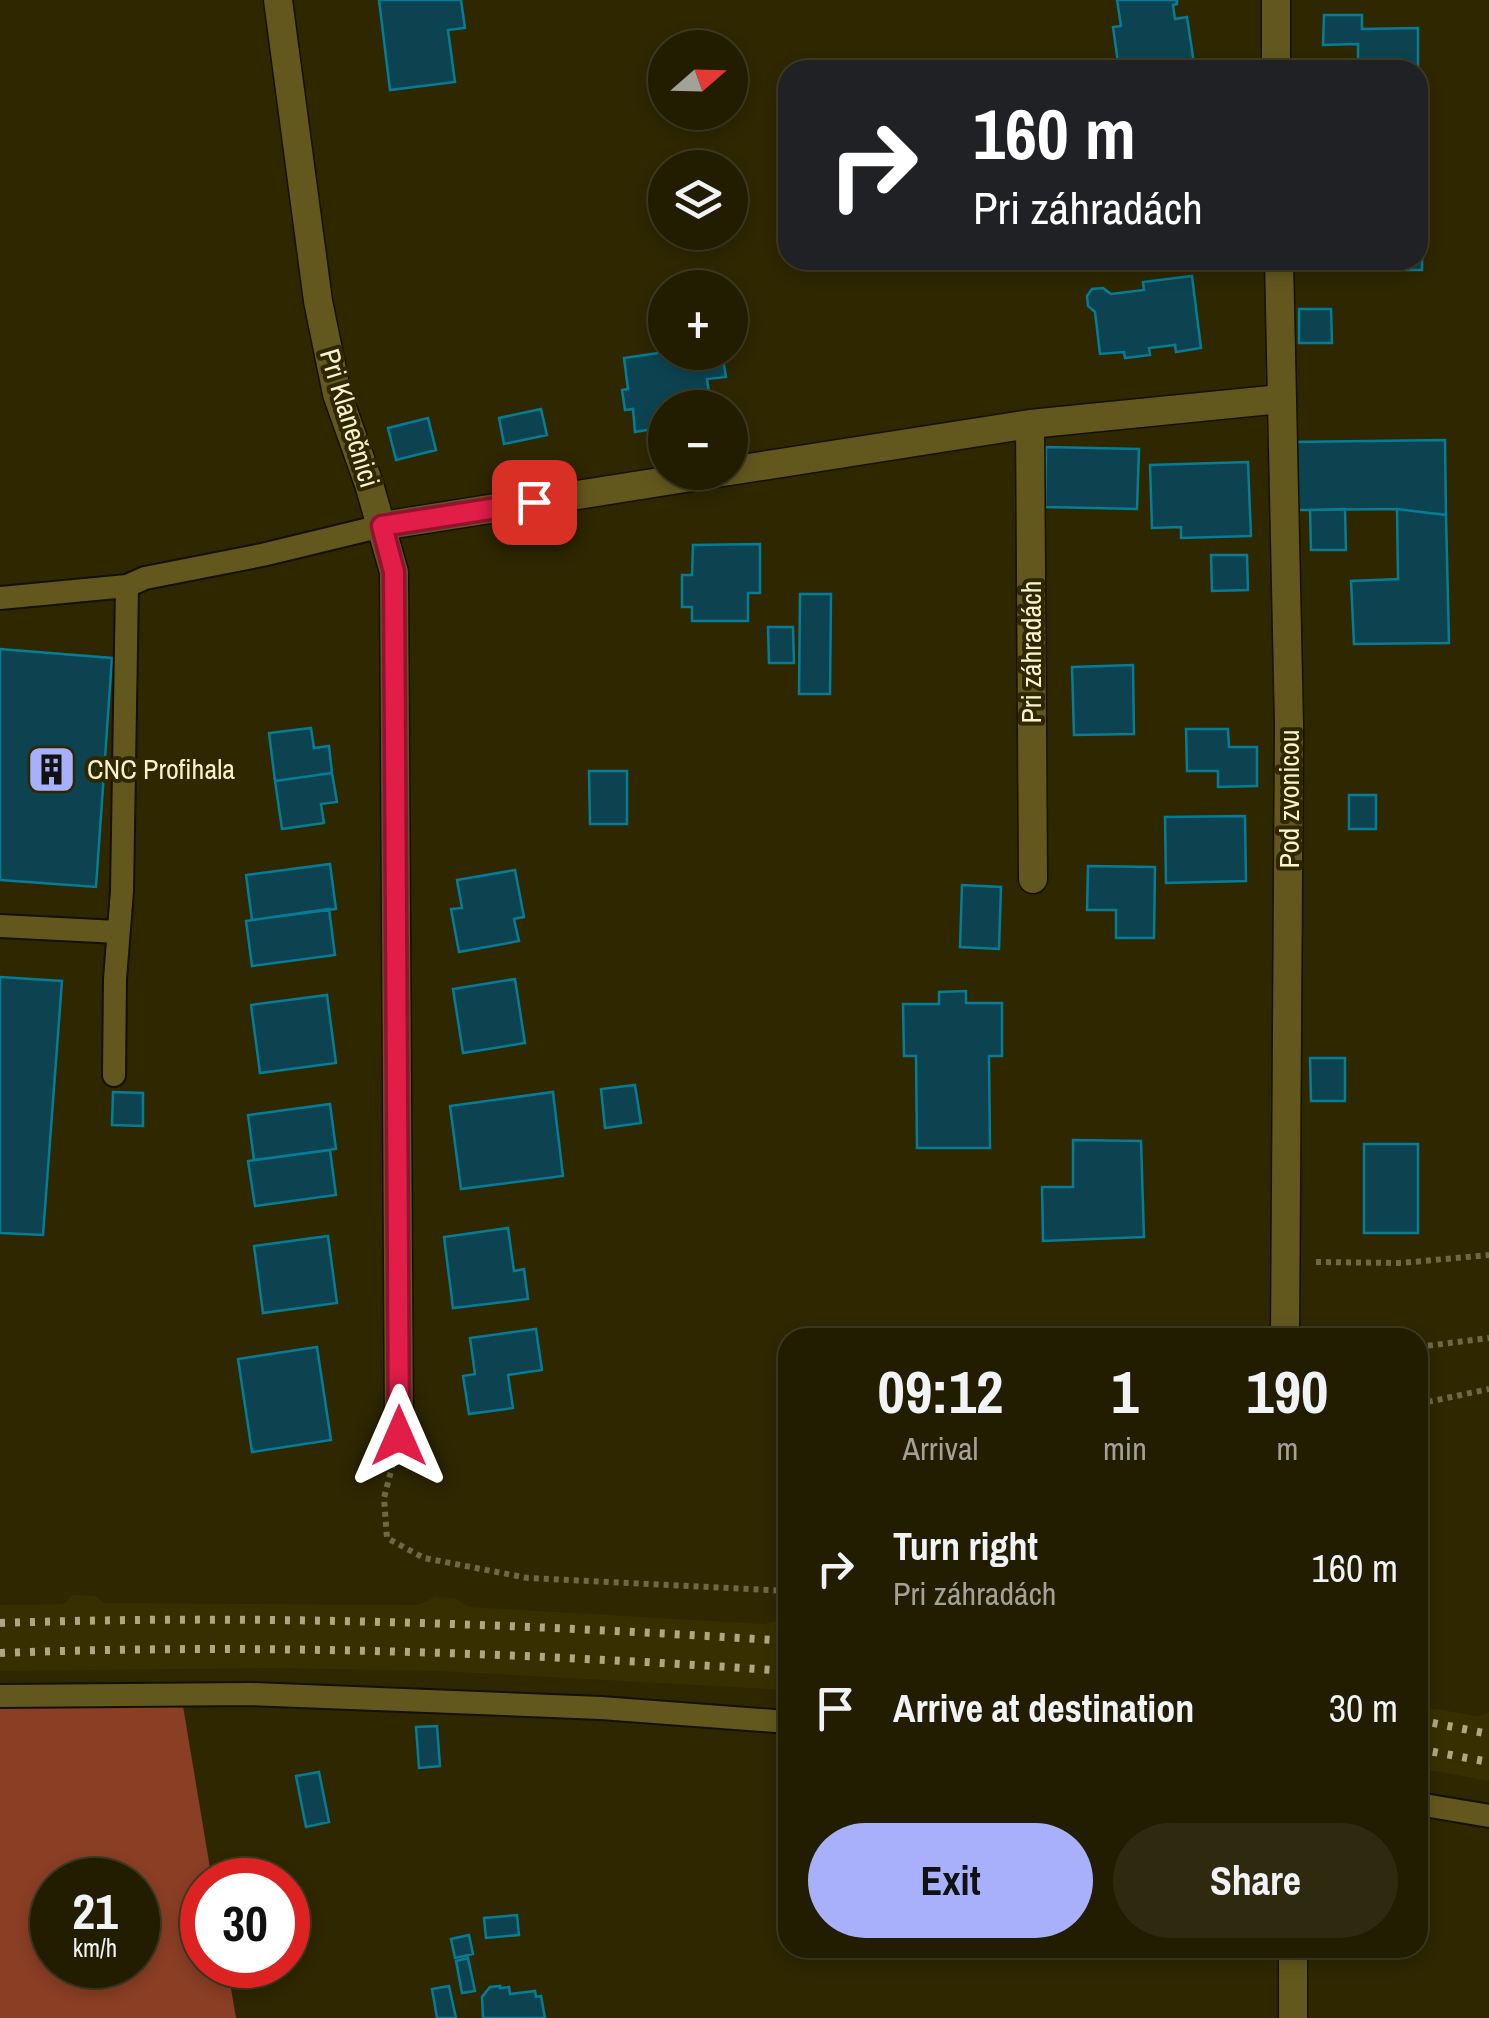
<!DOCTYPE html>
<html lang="en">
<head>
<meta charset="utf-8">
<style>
  body { margin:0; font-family:"Archivo Narrow",sans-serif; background:#2e2a0f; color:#f1f3f6; height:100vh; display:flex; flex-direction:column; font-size:38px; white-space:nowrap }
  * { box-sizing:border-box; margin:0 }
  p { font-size:32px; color:#a2a299 }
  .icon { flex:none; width:55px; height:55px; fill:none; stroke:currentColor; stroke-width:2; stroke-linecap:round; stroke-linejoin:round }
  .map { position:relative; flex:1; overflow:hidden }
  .drawer { position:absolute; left:778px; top:1328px; width:650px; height:630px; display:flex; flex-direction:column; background:#221d00; border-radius:30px; box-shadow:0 5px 15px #0003,0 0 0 2px #3f3b22 }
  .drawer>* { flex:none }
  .hud { position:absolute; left:778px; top:60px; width:650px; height:210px; border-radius:30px; box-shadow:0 5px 15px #0003,0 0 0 2px #3f3b22; background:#202124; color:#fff; overflow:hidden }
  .needle { width:65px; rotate:70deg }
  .tools { position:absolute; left:648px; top:30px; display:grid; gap:20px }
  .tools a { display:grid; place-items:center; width:100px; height:100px; border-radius:50%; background:#221d00; box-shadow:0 5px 15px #0003,0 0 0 2px #3f3b22; font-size:50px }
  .speed { position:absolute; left:30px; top:1858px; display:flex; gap:20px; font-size:50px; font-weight:700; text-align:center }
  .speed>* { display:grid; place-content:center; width:130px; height:130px; border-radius:50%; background:#221d00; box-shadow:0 5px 15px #0003,0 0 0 2px #3f3b22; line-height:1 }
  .speed small { font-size:25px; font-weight:400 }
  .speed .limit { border:15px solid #d22; background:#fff; color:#111 }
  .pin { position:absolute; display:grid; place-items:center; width:85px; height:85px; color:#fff; margin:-42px; border-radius:20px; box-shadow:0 5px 15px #0006 }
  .me { position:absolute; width:110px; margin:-55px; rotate:0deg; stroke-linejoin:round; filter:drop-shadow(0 0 8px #0008) }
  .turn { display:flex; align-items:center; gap:35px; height:210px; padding:0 30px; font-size:45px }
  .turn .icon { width:130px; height:130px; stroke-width:2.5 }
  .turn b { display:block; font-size:70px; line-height:85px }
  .eta { display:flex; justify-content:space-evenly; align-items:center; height:170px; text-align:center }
  .eta b { font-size:60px; font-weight:700; line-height:70px }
  .button { display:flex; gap:20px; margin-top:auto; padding:20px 30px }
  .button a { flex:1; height:115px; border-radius:60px; background:#a8b0fc; color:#111; font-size:40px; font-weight:700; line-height:115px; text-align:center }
  .button a+a { background:#2e2a0f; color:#f1f3f6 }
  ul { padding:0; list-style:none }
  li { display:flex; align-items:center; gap:30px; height:140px; padding:0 30px }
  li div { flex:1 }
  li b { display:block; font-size:38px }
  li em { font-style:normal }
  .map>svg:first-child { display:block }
  .built { fill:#372f00 }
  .forest { fill:#8a3e24; fill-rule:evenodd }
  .building { fill:#0d4351; stroke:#067d96; stroke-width:2.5 }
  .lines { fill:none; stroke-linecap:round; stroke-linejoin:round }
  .service-casing { stroke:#141000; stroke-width:26 }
  .minor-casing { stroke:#141000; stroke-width:31 }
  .path { stroke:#6f6942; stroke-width:6; stroke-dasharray:5 5; stroke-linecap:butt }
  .service { stroke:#62581e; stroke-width:22 }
  .minor { stroke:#62581e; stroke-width:28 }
  .rail { stroke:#aea782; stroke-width:8; stroke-dasharray:5 10; stroke-linecap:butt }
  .route-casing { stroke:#92132f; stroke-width:25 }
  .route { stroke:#e11d48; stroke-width:18 }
  .labels { text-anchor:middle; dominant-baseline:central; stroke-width:8; stroke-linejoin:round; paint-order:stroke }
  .street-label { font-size:28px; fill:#f8f2cd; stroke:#2e2700 }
  .poi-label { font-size:28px; fill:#f8f2cd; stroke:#2e2700; text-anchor:start }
</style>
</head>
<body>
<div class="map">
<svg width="1489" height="2018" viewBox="0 0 1489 2018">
  <rect width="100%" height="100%" fill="#2e2700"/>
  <path class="built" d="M 72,1595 L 95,1596 L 105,1603 L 417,1605 L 435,1597 L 454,1598 L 469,1607 L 764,1624 L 787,1618 L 787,1690 L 438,1671 L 272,1668 L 0,1671 L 0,1605 L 64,1604 Z
    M 1418,1706 L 1477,1716 L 1489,1713 L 1489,1781 L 1418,1768 Z"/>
  <path class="forest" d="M 183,1706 L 212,1880 L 202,1880 L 202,1965 L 227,1965 L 236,2018 L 0,2018 L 0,1707 ZM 52,1880 L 138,1880 L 138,1965 L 52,1965 Z"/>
  <path class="building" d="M 379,0 L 461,0 L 465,28 L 448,30 L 455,82 L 390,90 Z
    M 1117,0 L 1177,0 L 1177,4 L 1173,5 L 1175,19 L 1187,17 L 1195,70 L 1119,70 L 1113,27 L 1121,26 Z
    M 1324,15 L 1362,15 L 1362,29 L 1418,28 L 1418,80 L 1418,70 L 1358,70 L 1358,44 L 1323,45 Z
    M 1418,205 L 1423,205 L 1422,270 L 1362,270 L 1362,260 L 1418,260 Z
    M 1192,276 L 1201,348 L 1176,352 L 1175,345 L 1149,348 L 1150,355 L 1125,358 L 1124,352 L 1100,354 L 1095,312 L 1088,306 L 1087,296 L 1092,289 L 1103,288 L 1111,294 L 1144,290 L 1143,282 Z
    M 1299,309 L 1331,309 L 1332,343 L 1299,343 Z
    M 665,352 L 695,352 L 696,358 L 722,354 L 726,377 L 707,379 L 711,408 L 665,408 L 665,427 L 635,432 L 633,409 L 625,410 L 622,390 L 628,389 L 624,358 Z
    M 541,409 L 547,435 L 504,444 L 499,418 Z
    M 428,418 L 436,450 L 396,460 L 388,428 Z
    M 1445,440 L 1446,515 L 1397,509 L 1293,510 L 1292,442 Z
    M 1046,447 L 1139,449 L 1137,509 L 1045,507 Z
    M 1248,462 L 1251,536 L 1181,538 L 1181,527 L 1152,528 L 1150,465 Z
    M 1345,509 L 1346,550 L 1311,550 L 1310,510 Z
    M 1397,509 L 1446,515 L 1449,643 L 1354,644 L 1351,581 L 1398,579 Z
    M 760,544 L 760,593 L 748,593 L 748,621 L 692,621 L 692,607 L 682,607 L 682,575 L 692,575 L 693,545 Z
    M 1211,555 L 1247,555 L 1248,590 L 1212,591 Z
    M 800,594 L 831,594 L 830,694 L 799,694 Z
    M 768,627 L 793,627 L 794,663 L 769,663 Z
    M 0,649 L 112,658 L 96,887 L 0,880 Z
    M 1133,665 L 1134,734 L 1074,735 L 1072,667 Z
    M 311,728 L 314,748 L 329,746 L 332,773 L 275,781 L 269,733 Z
    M 1186,729 L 1228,729 L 1229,747 L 1257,747 L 1257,786 L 1218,787 L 1218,771 L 1187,771 Z
    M 589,771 L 627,771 L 627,824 L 590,824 Z
    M 332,773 L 337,802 L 321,804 L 324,823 L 282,829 L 275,781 Z
    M 1349,795 L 1376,795 L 1376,829 L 1349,829 Z
    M 1245,816 L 1246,881 L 1166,883 L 1165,817 Z
    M 330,864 L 336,909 L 252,920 L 246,875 Z
    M 1088,866 L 1155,867 L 1154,938 L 1116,938 L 1116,910 L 1087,910 Z
    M 515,870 L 524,917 L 514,919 L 519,941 L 459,952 L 451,909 L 462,908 L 457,880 Z
    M 962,885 L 1001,887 L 999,949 L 960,947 Z
    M 329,909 L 335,955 L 252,966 L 246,921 Z
    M 0,977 L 62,981 L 43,1235 L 0,1233 Z
    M 515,979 L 525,1043 L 463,1053 L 453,989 Z
    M 966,991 L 966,1003 L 1002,1003 L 1002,1056 L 989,1056 L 990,1148 L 917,1148 L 916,1056 L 904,1056 L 903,1004 L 939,1004 L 939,992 Z
    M 327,995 L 336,1063 L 260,1073 L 251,1005 Z
    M 1310,1058 L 1345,1058 L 1345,1101 L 1311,1101 Z
    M 635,1085 L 641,1123 L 605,1128 L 601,1089 Z
    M 113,1092 L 143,1093 L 143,1126 L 112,1125 Z
    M 553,1092 L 563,1176 L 461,1189 L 450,1106 Z
    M 330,1104 L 336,1149 L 254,1160 L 248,1115 Z
    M 1073,1140 L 1141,1141 L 1144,1237 L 1043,1241 L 1042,1187 L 1073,1187 Z
    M 1364,1144 L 1418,1144 L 1418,1233 L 1364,1233 Z
    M 330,1150 L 336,1195 L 255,1206 L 248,1161 Z
    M 508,1228 L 514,1271 L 524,1269 L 528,1299 L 453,1308 L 444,1237 Z
    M 328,1236 L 337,1303 L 263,1313 L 254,1246 Z
    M 536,1329 L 542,1370 L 508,1375 L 513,1408 L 469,1414 L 463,1376 L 475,1374 L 470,1338 Z
    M 317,1347 L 331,1440 L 252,1452 L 238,1359 Z
    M 437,1726 L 440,1766 L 419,1768 L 416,1727 Z
    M 319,1772 L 329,1822 L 306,1827 L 296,1776 Z
    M 517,1915 L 519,1935 L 486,1938 L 484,1918 Z
    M 469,1935 L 473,1954 L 455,1958 L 451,1939 Z
    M 468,1958 L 475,1991 L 462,1993 L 456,1961 Z
    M 449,1986 L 456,2018 L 437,2018 L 432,1989 Z
    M 500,1986 L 500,1988 L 509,1987 L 510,1994 L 535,1991 L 536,1997 L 541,1996 L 545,2018 L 483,2018 L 482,1997 L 490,1987 Z"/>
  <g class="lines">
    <defs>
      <path id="service" d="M 0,598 L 127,586 L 145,578 L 262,555 L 382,526
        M 0,926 L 118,932
        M 114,1075 L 115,979 L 122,891 L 127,586
        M 0,1696 L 251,1694 L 601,1708 L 788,1722
        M 1418,1804 L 1489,1816"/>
      <path id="minor" d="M 278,0 L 318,301 L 337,394 L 369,484 L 394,572 L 399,1436
        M 1276,0 L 1276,70
        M 1279,260 L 1289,725 L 1285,1338
        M 1030,424 L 1033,879
        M 730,471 L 1030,424 L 1281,399
        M 382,526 L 723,472
        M 1293,1948 L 1293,2018"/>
    </defs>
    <use href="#service" class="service-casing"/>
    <use href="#minor" class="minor-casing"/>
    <path class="path" d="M 1316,1262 L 1401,1263 L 1489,1255
      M 1418,1347 L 1489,1338
      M 1418,1404 L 1489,1389
      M 393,1463 L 384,1498 L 387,1538 L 424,1558 L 528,1578 L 788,1591"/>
    <use href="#service" class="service"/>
    <use href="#minor" class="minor"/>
    <path class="rail" d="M 0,1623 C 263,1614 525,1624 788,1641
      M 0,1653 C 263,1643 525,1653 788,1671
      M 1418,1720 L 1489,1734
      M 1418,1749 L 1489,1762"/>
  </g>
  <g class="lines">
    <defs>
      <path id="route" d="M 399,1436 L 394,572 L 382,526 L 534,502"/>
    </defs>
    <use href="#route" class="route-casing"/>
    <use href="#route" class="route"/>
  </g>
  <defs>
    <symbol id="building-square" viewBox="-11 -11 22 22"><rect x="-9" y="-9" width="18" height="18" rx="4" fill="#a8b0fc" stroke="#2e2700"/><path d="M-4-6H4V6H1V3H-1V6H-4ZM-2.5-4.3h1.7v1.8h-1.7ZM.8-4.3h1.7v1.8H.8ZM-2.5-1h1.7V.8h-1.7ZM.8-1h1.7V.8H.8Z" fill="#111"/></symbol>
  </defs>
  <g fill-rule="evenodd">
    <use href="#building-square" x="24" y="742" width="55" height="55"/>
  </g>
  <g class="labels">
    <g class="street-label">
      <text transform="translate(350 418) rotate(73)">Pri Klanečnici</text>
      <text transform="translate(1031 652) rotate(-90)">Pri záhradách</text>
      <text transform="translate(1289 799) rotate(-90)">Pod zvonicou</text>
    </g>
    <g class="poi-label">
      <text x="87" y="769">CNC Profihala</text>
    </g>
  </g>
</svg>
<div class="tools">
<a><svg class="needle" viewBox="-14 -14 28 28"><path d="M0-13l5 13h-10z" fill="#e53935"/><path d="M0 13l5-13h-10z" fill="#a2a299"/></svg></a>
<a><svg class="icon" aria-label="layers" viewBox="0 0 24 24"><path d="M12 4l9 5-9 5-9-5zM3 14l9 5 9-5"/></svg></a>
<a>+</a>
<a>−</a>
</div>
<div class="speed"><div>21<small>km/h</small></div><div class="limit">30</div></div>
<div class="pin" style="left:534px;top:502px;background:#d93025"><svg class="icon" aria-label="arrive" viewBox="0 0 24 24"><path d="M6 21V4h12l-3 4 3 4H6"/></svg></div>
<svg class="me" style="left:399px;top:1436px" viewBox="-20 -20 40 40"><path d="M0-17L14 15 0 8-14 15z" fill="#e11d48" stroke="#fff" stroke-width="4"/></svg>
<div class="hud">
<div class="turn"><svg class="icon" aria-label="right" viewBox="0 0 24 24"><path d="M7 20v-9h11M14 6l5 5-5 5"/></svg><div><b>160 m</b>Pri záhradách</div></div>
</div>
<section class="drawer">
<div class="eta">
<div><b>09:12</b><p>Arrival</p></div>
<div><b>1</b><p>min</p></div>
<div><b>190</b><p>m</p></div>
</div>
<ul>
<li><svg class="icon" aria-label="right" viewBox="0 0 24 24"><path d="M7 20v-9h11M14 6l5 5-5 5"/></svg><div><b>Turn right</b><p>Pri záhradách</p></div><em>160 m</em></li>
<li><svg class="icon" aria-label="arrive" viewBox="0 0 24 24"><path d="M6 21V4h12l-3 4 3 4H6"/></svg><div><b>Arrive at destination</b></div><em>30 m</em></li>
</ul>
<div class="button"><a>Exit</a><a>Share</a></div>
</section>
</div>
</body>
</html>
